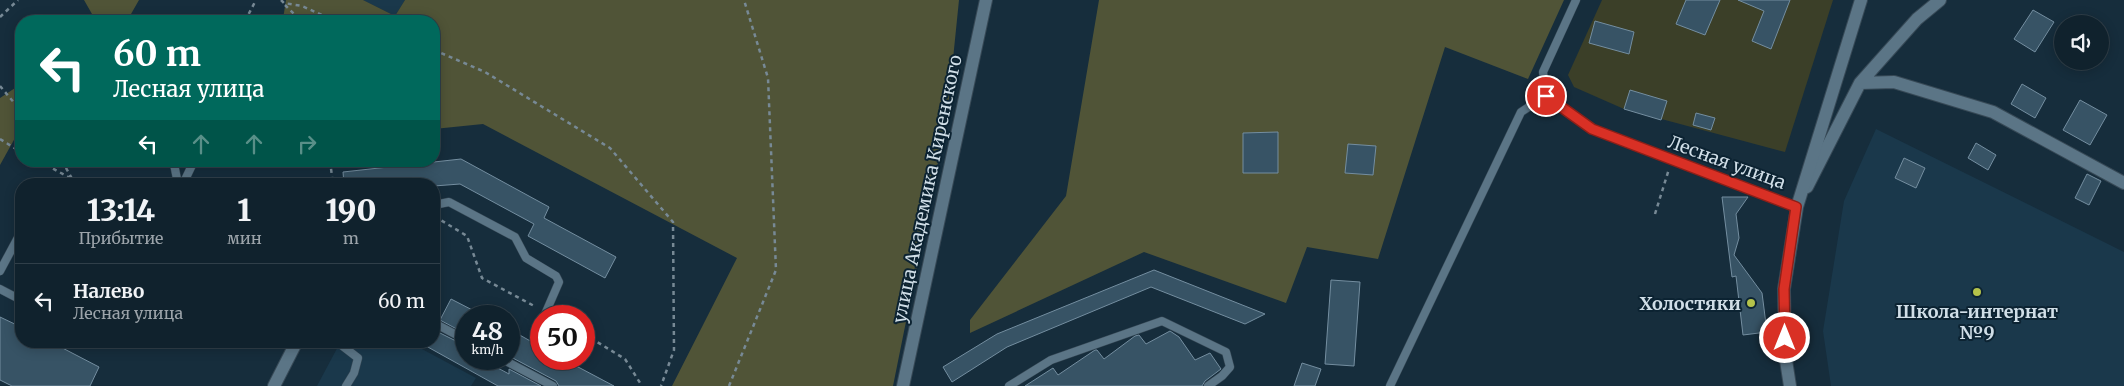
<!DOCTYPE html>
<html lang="ru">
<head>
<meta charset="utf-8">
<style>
  body { margin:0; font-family:Merriweather,serif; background:#1e2f39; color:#f1f3f6; height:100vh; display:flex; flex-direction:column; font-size:19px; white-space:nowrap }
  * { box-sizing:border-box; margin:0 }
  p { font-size:16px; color:#9ca4aa }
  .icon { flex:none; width:28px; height:28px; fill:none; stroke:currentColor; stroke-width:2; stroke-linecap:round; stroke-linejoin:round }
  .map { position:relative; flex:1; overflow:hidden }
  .drawer { position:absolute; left:15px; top:178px; width:425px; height:170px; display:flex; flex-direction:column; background:#10222d; border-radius:20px; box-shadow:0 2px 12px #0003,0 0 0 1px #303f49 }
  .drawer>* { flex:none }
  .banner { position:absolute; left:15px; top:15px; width:425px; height:152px; border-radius:20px; box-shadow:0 2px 12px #0003,0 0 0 1px #303f49; background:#00695c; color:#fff; overflow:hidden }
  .controls { position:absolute; left:2054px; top:15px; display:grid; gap:10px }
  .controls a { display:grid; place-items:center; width:55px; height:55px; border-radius:50%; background:#10222d; box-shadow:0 2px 12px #0003,0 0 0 1px #303f49; font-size:25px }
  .speed { position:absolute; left:455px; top:305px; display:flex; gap:10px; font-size:25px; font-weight:700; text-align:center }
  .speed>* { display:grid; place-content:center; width:65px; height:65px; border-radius:50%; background:#10222d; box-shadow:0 2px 12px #0003,0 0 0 1px #303f49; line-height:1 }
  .speed small { font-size:12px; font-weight:400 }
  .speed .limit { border:8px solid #d22; background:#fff; color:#111 }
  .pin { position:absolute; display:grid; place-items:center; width:42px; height:42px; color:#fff; margin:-21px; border:2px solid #fff; border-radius:50%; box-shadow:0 1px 5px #0007 }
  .me { position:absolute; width:55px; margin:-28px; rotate:0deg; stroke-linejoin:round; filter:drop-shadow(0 0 4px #0008) }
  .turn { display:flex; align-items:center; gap:18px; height:105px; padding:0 15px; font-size:22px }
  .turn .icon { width:65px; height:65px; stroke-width:2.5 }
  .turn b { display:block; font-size:35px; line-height:42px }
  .lanes { display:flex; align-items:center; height:48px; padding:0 15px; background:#0003; justify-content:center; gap:25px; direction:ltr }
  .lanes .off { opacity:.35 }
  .eta { display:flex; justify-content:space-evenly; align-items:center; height:85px; text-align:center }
  .eta b { font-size:30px; font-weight:800; line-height:35px }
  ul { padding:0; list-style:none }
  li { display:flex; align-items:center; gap:15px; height:75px; padding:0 15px; border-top:1px solid #303f49 }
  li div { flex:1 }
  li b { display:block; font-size:19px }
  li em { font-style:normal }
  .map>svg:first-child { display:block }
  .built { fill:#1a384b }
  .green { fill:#3b3f28 }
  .forest { fill:#505437 }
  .building { fill:#375365; stroke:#748ea0 }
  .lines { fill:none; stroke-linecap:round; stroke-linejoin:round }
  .service-casing { stroke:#374956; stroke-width:9 }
  .minor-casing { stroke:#374956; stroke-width:14 }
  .secondary-casing { stroke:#374956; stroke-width:14 }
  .path { stroke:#778995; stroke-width:2.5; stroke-dasharray:4 4; stroke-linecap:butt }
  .service { stroke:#5b7586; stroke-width:8 }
  .minor { stroke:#5b7586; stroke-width:12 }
  .secondary { stroke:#5b7586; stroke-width:12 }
  .route-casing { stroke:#8d1f18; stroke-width:12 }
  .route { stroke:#d93025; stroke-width:9 }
  .poi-dot { fill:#b4c24a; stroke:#0c2332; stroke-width:2 }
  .labels { text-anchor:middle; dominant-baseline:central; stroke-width:4; stroke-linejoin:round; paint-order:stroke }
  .street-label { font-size:18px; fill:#d0dee7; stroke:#0c2332 }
  .poi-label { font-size:18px; font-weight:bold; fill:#d0dee7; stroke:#0c2332; text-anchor:end }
</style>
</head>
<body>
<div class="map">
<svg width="2124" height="386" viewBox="0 0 2124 386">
  <rect width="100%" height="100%" fill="#162d3c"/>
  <path class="built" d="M 363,0 L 405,0 L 395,16 Z
    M 1876,129 L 2124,252 L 2124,386 L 1831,386 L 1823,331 L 1844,201 Z
    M 341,341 L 407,341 L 476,378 L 471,386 L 317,386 Z"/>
  <path class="green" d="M 1602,0 L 1833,0 L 1785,152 L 1624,109 L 1574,87 L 1568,75 Z"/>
  <path class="forest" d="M 84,0 L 139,0 L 127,21 L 96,21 Z
    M 286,0 L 363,0 L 395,16 L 405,0 L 959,0 L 947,118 L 893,386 L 672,386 L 737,258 L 483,124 L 434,129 L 434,21 L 281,21 L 283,19 Z
    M 1099,0 L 1564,0 L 1528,79 L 1445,47 L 1378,259 L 1307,247 L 1286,303 L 1144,252 L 970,333 L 970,320 L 1066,196 Z
    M 21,84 L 21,141 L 15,138 L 0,165 L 0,98 Z"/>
  <path class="building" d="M 1686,0 L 1720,0 L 1705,35 L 1676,24 Z
    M 1738,0 L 1790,0 L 1771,49 L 1752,41 L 1764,11 Z
    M 2033,10 L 2054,22 L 2035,52 L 2014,39 Z
    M 1595,21 L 1634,32 L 1629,54 L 1589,43 Z
    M 2022,84 L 2046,98 L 2035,118 L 2011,104 Z
    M 1630,90 L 1667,101 L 1661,120 L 1624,109 Z
    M 2080,100 L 2107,115 L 2090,145 L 2063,130 Z
    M 1696,113 L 1715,118 L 1711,130 L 1693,125 Z
    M 1278,132 L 1278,173 L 1243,173 L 1243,133 Z
    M 1976,143 L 1996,155 L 1988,170 L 1968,158 Z
    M 1348,144 L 1376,146 L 1373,175 L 1345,173 Z
    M 1904,158 L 1925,168 L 1916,188 L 1895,178 Z
    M 461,159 L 549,207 L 544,218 L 616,257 L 605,278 L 528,236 L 534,224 L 460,184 L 434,186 L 434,184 L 344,184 L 343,172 Z
    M 2087,174 L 2101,181 L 2089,205 L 2075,198 Z
    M 1722,197 L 1748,197 L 1736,214 L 1739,238 L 1734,255 L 1762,293 L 1767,332 L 1743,335 L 1736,276 L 1732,277 Z
    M 1154,270 L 1265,314 L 1245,324 L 1151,287 L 1007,347 L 952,382 L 943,367 L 997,334 Z
    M 1331,280 L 1360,282 L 1354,366 L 1325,364 Z
    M 451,299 L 484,316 L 466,316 L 466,334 L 440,320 Z
    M 0,317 L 21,327 L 21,341 L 49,341 L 99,367 L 90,386 L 12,386 L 0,380 Z
    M 509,329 L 541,347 L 541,359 L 563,359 L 614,386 L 559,386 L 556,381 L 509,356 Z
    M 434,330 L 466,346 L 466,359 L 481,359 L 509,374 L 509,369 L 541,386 L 498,386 L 417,341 L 434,341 Z
    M 1170,331 L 1179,337 L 1195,360 L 1210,353 L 1221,369 L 1205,381 L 1202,386 L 1025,386 L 1053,368 L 1058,375 L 1095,350 L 1097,350 L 1104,359 L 1135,336 L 1139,335 L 1146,344 Z
    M 1302,363 L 1321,369 L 1315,386 L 1294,386 Z"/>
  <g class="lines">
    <defs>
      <path id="service" d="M 1576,0 L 1543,72 L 1546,96 L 1592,129 L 1797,207
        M 176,161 L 174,164 L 178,184
        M 183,184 L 194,161
        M 434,205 L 449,202 L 515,237 L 526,258 L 556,276 L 559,282 L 546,312
        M 0,271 L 21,232
        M 0,289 L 21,300
        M 434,323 L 466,340
        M 336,341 L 358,358 L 354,373 L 346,386
        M 502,359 L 553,386
        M 1009,386 L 1051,360 L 1162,321 L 1226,352 L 1230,367 L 1222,376 L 1208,386
        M 1390,386 L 1521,112 L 1546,96"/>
      <path id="minor" d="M 1860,83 L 1894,82 L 1993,112 L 2124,183
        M 1807,187 L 1860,83 L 1917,19 L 1940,0
        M 274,386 L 297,341"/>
      <path id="secondary" d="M 903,386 L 986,0
        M 1790,386 L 1785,354 L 1784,289 L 1797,207 L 1861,0"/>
    </defs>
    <use href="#service" class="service-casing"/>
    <use href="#minor" class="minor-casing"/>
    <use href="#secondary" class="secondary-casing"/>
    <path class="path" d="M 281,0 L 284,3 L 302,6 L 333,20 L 362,21
      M 285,5 L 301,21
      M 0,17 L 18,0
      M 245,21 L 256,0
      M 434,50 L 485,72 L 610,148 L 673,222 L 674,350 L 661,386
      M 0,86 L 21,111
      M 0,139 L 21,152
      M 39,161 L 81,184
      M 62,161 L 75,184
      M 330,161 L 333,184
      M 1655,214 L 1669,169
      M 434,219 L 439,219 L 467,236 L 482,278 L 536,307
      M 584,334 L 625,359 L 642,386
      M 729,386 L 776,270 L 768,78 L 744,0"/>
    <use href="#service" class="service"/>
    <use href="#minor" class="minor"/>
    <use href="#secondary" class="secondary"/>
  </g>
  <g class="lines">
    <defs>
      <path id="route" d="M 1546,96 L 1592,129 L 1796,207 L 1784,289 L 1785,338"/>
    </defs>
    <use href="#route" class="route-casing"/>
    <use href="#route" class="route"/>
  </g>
  <g class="poi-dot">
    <circle cx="1977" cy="292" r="5"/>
    <circle cx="1751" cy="303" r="5"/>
  </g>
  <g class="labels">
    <g class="street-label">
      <text transform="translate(1727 162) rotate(20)">Лесная улица</text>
      <text transform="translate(927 189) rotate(-78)">улица Академика Киренского</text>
    </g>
    <g class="poi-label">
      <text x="1741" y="303">Холостяки</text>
      <text x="1977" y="311" text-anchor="middle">Школа-интернат<tspan x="1977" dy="21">№9</tspan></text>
    </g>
  </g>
</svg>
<div class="controls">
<a><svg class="icon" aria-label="sound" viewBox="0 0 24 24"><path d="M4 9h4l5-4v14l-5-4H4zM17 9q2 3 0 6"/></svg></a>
</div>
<div class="speed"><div>48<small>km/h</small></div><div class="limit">50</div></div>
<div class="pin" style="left:1546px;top:96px;background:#d93025"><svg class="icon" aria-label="arrive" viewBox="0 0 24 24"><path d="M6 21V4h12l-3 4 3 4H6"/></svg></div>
<svg class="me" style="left:1785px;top:338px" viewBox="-20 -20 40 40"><circle r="17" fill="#d93025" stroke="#fff" stroke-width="3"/><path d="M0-11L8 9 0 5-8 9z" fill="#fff"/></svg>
<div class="banner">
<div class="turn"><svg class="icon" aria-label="left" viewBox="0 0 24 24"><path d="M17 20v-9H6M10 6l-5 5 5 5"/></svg><div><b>60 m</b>Лесная улица</div></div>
<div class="lanes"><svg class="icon" aria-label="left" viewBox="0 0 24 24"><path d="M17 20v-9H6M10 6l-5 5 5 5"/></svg><svg class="icon off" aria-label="ahead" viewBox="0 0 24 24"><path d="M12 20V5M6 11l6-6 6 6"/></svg><svg class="icon off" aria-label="ahead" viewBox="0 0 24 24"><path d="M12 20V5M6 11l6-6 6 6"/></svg><svg class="icon off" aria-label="right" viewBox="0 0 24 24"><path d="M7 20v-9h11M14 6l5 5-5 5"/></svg></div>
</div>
<section class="drawer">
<div class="eta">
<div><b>13:14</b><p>Прибытие</p></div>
<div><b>1</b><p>мин</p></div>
<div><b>190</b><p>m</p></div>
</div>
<ul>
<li><svg class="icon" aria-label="left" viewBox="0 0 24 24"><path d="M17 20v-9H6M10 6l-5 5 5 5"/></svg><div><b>Налево</b><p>Лесная улица</p></div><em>60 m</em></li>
</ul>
</section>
</div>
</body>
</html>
